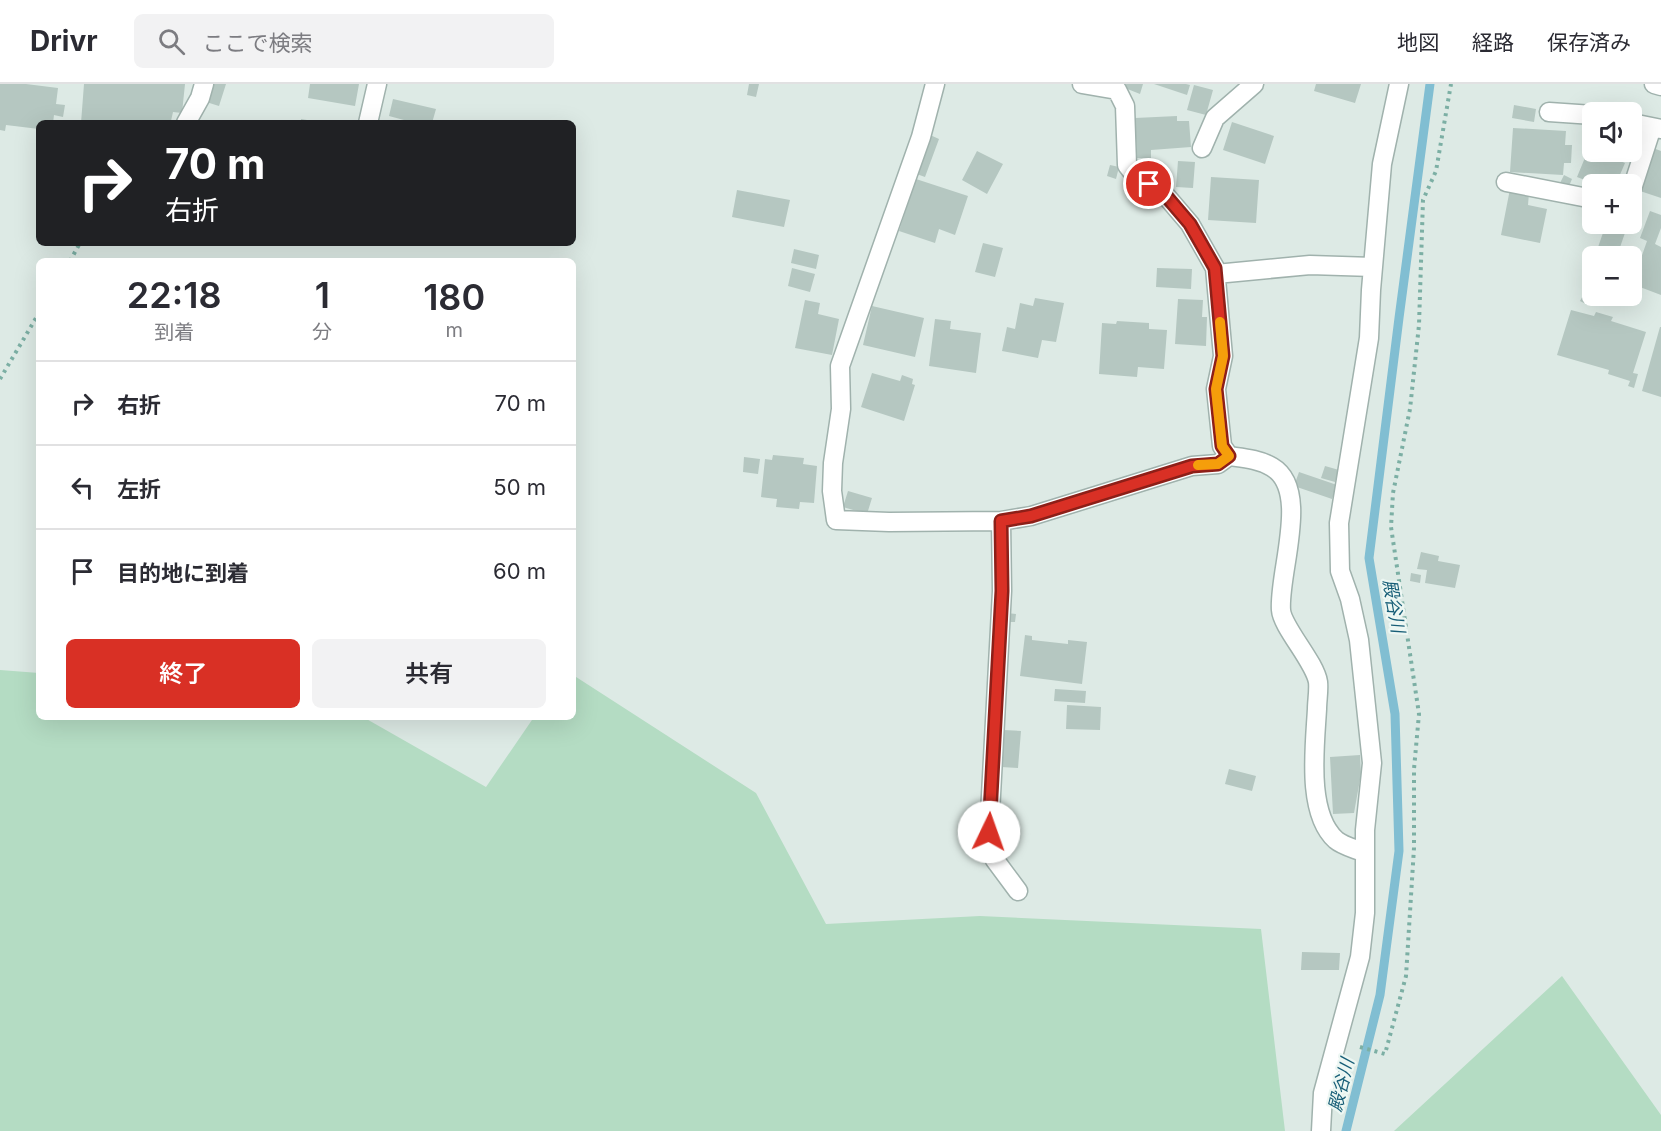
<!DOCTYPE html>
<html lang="ja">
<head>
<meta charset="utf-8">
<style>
  body { margin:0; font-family:Inter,"Noto Sans JP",sans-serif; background:#f2f2f3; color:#2b2b33; height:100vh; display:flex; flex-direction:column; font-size:22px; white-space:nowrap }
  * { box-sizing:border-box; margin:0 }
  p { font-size:20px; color:#7c7c81 }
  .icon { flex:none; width:33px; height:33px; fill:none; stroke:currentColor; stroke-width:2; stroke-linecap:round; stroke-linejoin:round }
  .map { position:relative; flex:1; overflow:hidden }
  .panel { position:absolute; left:36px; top:174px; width:540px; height:462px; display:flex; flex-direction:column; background:#fff; border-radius:9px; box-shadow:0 6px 24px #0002 }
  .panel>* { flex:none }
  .hud { position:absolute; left:36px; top:36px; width:540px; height:126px; border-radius:9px; box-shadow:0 6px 24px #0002; background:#202124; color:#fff; overflow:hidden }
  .buttons { position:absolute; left:1582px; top:18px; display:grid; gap:12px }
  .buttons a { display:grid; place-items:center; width:60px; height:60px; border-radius:9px; background:#fff; box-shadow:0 6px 24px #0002; font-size:30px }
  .pin { position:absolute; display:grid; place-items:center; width:51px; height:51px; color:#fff; margin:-26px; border:3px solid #fff; border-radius:50%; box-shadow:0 2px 6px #0007 }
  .me { position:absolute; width:66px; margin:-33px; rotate:3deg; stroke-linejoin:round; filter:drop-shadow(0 0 4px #0008) }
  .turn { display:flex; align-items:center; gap:21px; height:126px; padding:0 30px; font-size:27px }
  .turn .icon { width:78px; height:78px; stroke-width:2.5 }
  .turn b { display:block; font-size:42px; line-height:51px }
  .eta { display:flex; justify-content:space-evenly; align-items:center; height:102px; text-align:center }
  .eta b { font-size:36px; font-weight:600; line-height:42px }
  .primary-button { display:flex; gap:12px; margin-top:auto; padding:12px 30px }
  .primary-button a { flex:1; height:69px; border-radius:9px; background:#d93025; color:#fff; font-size:24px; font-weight:600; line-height:69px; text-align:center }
  .primary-button a+a { background:#f2f2f3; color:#2b2b33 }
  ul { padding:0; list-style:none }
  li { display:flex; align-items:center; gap:18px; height:84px; padding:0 30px; border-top:2px solid #e1e1e2 }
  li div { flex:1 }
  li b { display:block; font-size:22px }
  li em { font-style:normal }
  header { display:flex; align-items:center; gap:36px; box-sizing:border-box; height:84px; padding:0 30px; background:#fff; border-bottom:2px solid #e1e1e2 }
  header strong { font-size:28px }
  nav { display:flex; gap:33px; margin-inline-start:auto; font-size:21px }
  .search { width:420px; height:54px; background:#f2f2f3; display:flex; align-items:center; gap:15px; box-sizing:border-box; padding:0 21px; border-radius:9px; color:#7c7c81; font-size:22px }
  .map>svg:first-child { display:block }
  .green { fill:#b4dcc3 }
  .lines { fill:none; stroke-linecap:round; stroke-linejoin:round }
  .stream { stroke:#81bed2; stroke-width:9 }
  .building { fill:#b5c7c1 }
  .minor-casing { stroke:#a0b2ad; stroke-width:21 }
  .path { stroke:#7cafa4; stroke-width:4; stroke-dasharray:3 4.5; stroke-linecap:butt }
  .minor { stroke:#fff; stroke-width:18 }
  .route-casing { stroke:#8d1f18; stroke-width:15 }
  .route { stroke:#d93025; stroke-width:10 }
  .slow { stroke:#f59e0b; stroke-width:10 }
  .labels { text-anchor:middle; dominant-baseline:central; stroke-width:4.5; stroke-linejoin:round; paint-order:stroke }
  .water-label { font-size:18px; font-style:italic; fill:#175e77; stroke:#edf7f3 }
</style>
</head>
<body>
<header>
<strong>Drivr</strong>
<div class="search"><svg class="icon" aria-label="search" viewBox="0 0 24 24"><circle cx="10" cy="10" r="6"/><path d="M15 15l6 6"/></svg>ここで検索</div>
<nav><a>地図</a><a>経路</a><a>保存済み</a></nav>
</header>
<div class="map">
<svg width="1661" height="1047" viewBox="0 0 1661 1047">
  <rect width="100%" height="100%" fill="#ddeae5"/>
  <path class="green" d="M 0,586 L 39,589 L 39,633 L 363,633 L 486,703 L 534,633 L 573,633 L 573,591 L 756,709 L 826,840 L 980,832 L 1261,845 L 1285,1047 L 0,1047 Z
    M 1562,892 L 1661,1031 L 1661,1047 L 1394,1047 Z"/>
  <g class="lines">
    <path class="stream" d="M 1346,1047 L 1380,911 L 1399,767 L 1395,630 L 1369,474 L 1399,234 L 1430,0"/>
  </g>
  <path class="building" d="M 0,0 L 26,0 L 58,4 L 56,20 L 65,21 L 63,33 L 54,31 L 53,39 L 39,39 L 39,45 L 6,41 L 5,47 L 0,46 Z
    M 84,0 L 185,0 L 182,29 L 173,28 L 171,37 L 166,36 L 165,39 L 81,39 Z
    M 208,0 L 226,0 L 219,22 L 203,17 Z
    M 310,0 L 359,0 L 355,22 L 308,14 Z
    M 749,0 L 759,0 L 756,13 L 747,11 Z
    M 1126,0 L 1143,0 L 1140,10 L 1125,4 Z
    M 1154,0 L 1186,0 L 1190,1 L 1187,11 Z
    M 1316,0 L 1361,0 L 1355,19 L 1314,7 Z
    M 1194,1 L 1213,6 L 1206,31 L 1187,26 Z
    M 393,15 L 436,25 L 432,39 L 415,39 L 389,32 Z
    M 1514,21 L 1536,25 L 1534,38 L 1512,34 Z
    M 1177,32 L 1177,37 L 1189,37 L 1191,63 L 1151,66 L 1151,74 L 1137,74 L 1135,34 Z
    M 301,35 L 319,38 L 319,39 L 301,39 Z
    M 1232,38 L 1274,52 L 1265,80 L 1223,66 Z
    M 1513,44 L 1566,47 L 1565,61 L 1572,61 L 1571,79 L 1564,79 L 1563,91 L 1510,88 Z
    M 928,50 L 939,55 L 925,93 L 914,89 Z
    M 1589,64 L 1625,79 L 1616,100 L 1595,100 L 1577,93 Z
    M 1653,64 L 1661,67 L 1661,114 L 1640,107 Z
    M 977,67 L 1003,80 L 987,110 L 962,96 Z
    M 1178,77 L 1195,78 L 1193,104 L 1176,103 Z
    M 1110,81 L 1119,83 L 1116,95 L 1107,92 Z
    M 1564,91 L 1572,95 L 1566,109 L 1557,105 Z
    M 1211,93 L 1259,96 L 1256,139 L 1208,136 Z
    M 916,95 L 968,112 L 955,151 L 939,145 L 935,159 L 899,147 Z
    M 1510,105 L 1529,109 L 1528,121 L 1547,125 L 1540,159 L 1501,151 Z
    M 737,106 L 790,116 L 784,143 L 732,133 Z
    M 1650,127 L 1661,131 L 1661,144 L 1655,160 L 1661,163 L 1661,211 L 1632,200 L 1647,157 L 1640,154 Z
    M 1606,140 L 1617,140 L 1627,143 L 1617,172 L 1595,172 Z
    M 983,159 L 1003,164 L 995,193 L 975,188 Z
    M 794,165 L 819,171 L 816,185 L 791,179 Z
    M 792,184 L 815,190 L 810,208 L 788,202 Z
    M 1157,184 L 1192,185 L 1191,205 L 1156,203 Z
    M 1593,193 L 1593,212 L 1602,212 L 1600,215 L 1588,221 L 1580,217 Z
    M 1035,214 L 1064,219 L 1056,258 L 1042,256 L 1038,274 L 1002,267 L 1007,243 L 1015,245 L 1020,219 L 1033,222 Z
    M 1178,215 L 1203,216 L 1202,233 L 1207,233 L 1206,262 L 1175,260 Z
    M 805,216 L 820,219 L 818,230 L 839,235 L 832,271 L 795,264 Z
    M 872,222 L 924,234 L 915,273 L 863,261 Z
    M 1571,226 L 1594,232 L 1596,228 L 1613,233 L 1611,237 L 1646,248 L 1633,289 L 1638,290 L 1634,304 L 1628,302 L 1630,297 L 1608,290 L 1609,286 L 1557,271 Z
    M 935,235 L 951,237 L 950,245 L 981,249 L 976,289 L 929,282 Z
    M 1117,237 L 1149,239 L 1149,245 L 1167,246 L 1164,285 L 1138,283 L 1137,293 L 1099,290 L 1102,239 L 1116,240 Z
    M 1660,243 L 1661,243 L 1661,313 L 1642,307 Z
    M 872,289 L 900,297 L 902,291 L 913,295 L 912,300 L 915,301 L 904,337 L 861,323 Z
    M 773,371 L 804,374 L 803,380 L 817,382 L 814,419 L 800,418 L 799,425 L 776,423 L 777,415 L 761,413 L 765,375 L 772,376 Z
    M 744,373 L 760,375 L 758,390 L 743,388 Z
    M 1325,382 L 1339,386 L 1335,398 L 1321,394 Z
    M 1299,388 L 1337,401 L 1332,415 L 1294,402 Z
    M 848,407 L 872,414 L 867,430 L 843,423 Z
    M 1421,468 L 1439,472 L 1438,477 L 1460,481 L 1455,504 L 1425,499 L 1427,486 L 1417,485 Z
    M 1411,489 L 1421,491 L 1420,499 L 1410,497 Z
    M 1007,529 L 1016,530 L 1015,538 L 1006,538 Z
    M 1025,551 L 1032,552 L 1032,556 L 1068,560 L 1068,556 L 1087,558 L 1082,600 L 1020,592 Z
    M 1055,605 L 1086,607 L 1085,619 L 1054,617 Z
    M 1067,621 L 1101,623 L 1100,646 L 1066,645 Z
    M 1004,646 L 1021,647 L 1018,684 L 1001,683 Z
    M 1360,671 L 1361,690 L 1354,729 L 1333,730 L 1330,673 Z
    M 1229,685 L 1256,692 L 1252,707 L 1225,700 Z
    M 1302,868 L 1340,869 L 1339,886 L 1301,886 Z"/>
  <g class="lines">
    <defs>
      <path id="minor" d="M 935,0 L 921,53 L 840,282 L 841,325 L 833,379 L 832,407 L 836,436 L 889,438 L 1001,437 L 1031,432 L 1192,382 L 1218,380 L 1229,372
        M 1082,0 L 1117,6 L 1125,22 L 1127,81 L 1137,94 L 1161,106 L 1190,140 L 1215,184 L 1223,272 L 1216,305 L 1222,362 L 1229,372 C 1243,374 1259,375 1272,383 C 1311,406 1278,489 1281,526 C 1282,543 1315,578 1318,598 C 1319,606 1317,617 1317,625 C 1315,662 1306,729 1336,756 C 1343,762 1356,765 1365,769
        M 1654,0 L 1661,2
        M 1549,28 L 1593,31
        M 186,39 L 200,14 L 204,0
        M 368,39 L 377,0
        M 1632,39 L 1661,45
        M 1202,64 L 1215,34 L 1254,0
        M 1506,98 L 1593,115
        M 1632,105 L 1652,43
        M 1216,190 L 1310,181 L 1373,183
        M 1001,437 L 1002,507 L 989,748 L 995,776 L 1018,807
        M 1321,1047 L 1323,1009 L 1360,873 L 1365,829 L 1365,746 L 1372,679 L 1359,556 L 1350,515 L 1340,487 L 1339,439 L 1369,254 L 1371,206 L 1382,80 L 1399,0"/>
    </defs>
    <use href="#minor" class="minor-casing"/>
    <path class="path" d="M 70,177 L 80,159
      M 0,295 L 39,229
      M 1360,963 L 1385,970 L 1406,892 L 1414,764 L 1414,685 L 1419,630 L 1391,443 L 1393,409 L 1410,325 L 1419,241 L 1423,116 L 1436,87 L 1451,0"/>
    <use href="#minor" class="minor"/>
  </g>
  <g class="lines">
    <defs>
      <path id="route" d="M 989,748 L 1002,507 L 1001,437 L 1031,432 L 1192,382 L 1218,380 L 1229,372 L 1222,362 L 1216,305 L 1223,272 L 1215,184 L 1190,140 L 1161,106 L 1149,100"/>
    </defs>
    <use href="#route" class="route-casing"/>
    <use href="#route" class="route"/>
    <path class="slow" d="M 1198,381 L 1218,380 L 1229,372 L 1222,362 L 1216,305 L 1223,272 L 1220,238"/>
  </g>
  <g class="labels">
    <g class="water-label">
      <text transform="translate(1394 522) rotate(80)">殿谷川</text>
      <text transform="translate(1341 1001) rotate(-76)">殿谷川</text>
    </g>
  </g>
</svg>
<div class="buttons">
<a><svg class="icon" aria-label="sound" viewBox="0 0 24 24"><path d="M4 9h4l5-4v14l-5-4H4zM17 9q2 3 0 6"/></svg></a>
<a>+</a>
<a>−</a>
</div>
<div class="pin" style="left:1149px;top:100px;background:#d93025"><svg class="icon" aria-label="arrive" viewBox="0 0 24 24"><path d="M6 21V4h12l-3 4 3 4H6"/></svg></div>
<svg class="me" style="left:989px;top:748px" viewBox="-20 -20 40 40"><circle r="19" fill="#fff"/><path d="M0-13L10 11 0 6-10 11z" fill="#d93025"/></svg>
<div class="hud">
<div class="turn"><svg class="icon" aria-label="right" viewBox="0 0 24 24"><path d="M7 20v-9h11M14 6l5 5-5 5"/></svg><div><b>70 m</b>右折</div></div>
</div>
<section class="panel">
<div class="eta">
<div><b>22:18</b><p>到着</p></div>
<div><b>1</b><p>分</p></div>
<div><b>180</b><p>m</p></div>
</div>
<ul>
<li><svg class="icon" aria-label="right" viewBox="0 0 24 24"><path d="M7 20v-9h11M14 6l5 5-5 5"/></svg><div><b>右折</b></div><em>70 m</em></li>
<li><svg class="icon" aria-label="left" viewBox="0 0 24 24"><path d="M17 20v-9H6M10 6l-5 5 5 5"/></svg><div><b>左折</b></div><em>50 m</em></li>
<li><svg class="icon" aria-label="arrive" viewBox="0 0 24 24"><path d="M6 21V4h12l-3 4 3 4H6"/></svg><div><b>目的地に到着</b></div><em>60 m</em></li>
</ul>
<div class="primary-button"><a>終了</a><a>共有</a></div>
</section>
</div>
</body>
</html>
